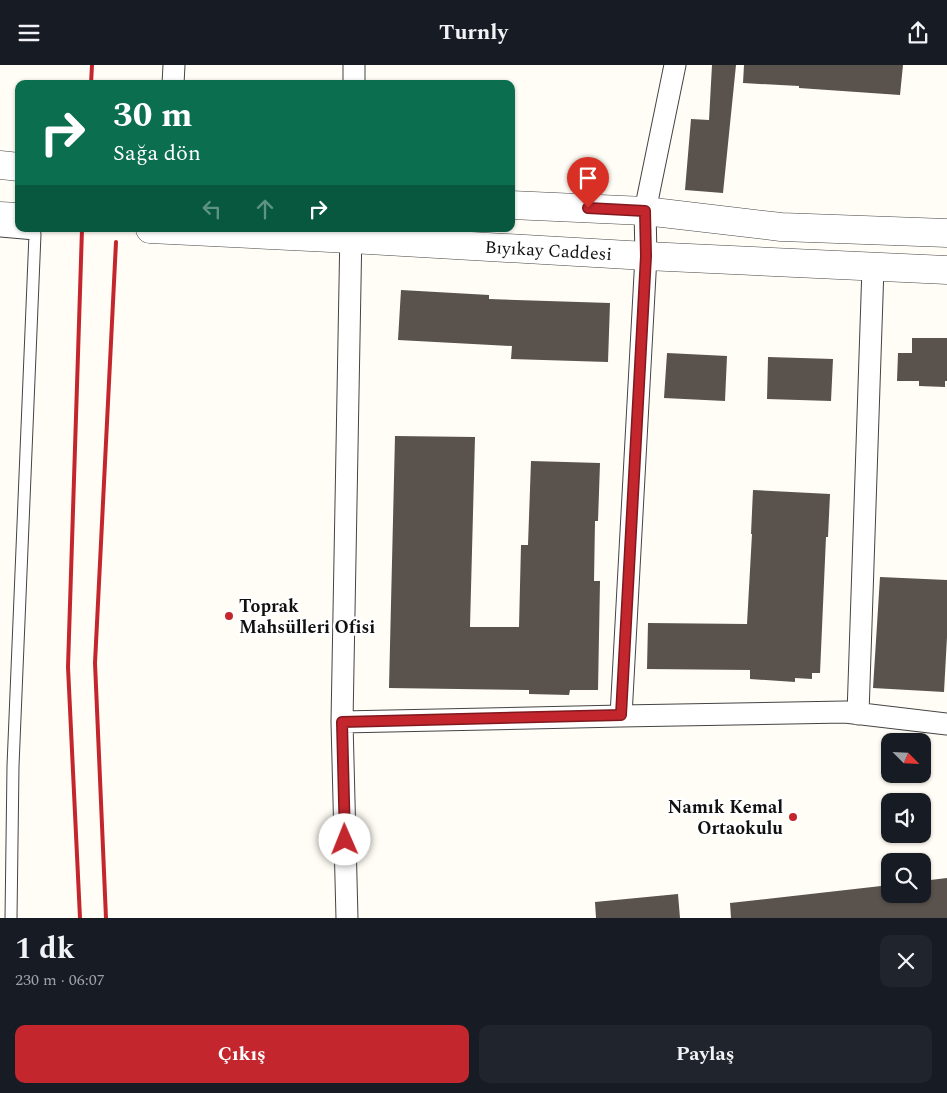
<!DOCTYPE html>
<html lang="tr">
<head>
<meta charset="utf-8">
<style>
  body { margin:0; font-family:Spectral,serif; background:#20242c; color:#f1f3f6; height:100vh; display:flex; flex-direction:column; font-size:19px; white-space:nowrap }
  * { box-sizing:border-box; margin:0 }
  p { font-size:16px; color:#9ea1a6 }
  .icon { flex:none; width:28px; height:28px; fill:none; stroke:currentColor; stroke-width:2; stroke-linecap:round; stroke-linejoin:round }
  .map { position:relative; height:853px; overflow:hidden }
  .drawer { display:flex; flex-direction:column; background:#171b24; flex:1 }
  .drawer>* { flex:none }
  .guide { position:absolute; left:15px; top:15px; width:500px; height:152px; border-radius:10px; box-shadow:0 1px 4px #0004; background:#0b6e4f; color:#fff; overflow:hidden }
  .needle { width:32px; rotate:114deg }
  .fabs { position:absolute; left:881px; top:668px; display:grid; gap:10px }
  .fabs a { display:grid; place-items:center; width:50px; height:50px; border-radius:10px; background:#171b24; box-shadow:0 1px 4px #0004; font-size:25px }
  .pin { position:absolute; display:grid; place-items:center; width:42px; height:42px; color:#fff; margin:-51px -21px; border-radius:50% 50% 50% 0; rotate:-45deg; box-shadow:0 0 5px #0007 }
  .pin .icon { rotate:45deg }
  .me { position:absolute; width:55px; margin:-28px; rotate:359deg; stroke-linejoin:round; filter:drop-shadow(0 0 4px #0008) }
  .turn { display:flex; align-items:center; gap:18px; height:105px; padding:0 15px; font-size:22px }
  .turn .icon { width:65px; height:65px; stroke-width:2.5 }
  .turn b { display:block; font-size:35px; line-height:42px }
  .lanes { display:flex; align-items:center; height:48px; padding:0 15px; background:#0003; justify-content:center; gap:25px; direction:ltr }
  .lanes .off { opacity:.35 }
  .round { display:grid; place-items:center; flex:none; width:52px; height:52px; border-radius:10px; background:#20242c }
  .summary { display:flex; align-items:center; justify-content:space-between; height:85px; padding:0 15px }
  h1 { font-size:30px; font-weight:700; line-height:38px }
  .cta { display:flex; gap:10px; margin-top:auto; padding:10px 15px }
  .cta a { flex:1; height:58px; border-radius:10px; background:#c4262e; color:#fff; font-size:20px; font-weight:700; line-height:58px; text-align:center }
  .cta a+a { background:#20242c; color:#f1f3f6 }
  header { display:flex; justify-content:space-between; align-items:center; height:65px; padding:0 15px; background:#171b24; font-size:22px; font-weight:700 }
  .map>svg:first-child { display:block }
  .building { fill:#5a524d }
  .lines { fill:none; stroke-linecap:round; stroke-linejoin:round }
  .service-casing { stroke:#444; stroke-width:13 }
  .minor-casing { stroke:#444; stroke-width:23 }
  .tertiary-casing { stroke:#444; stroke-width:29 }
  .service { stroke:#fff; stroke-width:11 }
  .minor { stroke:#fff; stroke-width:21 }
  .tertiary { stroke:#fff; stroke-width:28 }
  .rail { stroke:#c4262e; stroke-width:4 }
  .route-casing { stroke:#7f191e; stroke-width:12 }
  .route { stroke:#c4262e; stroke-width:9 }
  .poi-dot { fill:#c4262e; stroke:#fff; stroke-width:2 }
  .labels { text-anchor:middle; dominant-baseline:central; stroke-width:5; stroke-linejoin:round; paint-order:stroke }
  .street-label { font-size:18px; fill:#111; stroke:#fff }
  .poi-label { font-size:18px; font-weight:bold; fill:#111; stroke:#fff; text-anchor:start }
</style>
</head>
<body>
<header><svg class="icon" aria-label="menu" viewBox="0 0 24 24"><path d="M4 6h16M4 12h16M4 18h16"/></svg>Turnly<svg class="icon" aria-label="share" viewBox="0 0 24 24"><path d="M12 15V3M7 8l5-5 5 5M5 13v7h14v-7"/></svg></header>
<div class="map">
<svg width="947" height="853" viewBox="0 0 947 853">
  <rect width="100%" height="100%" fill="#fffdf5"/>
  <path class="building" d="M 712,0 L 736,0 L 723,128 L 685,125 L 691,54 L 709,55 Z
    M 744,0 L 903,0 L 900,30 L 799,23 L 799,21 L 743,18 Z
    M 401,225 L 489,230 L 489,234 L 610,238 L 608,297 L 511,294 L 512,281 L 398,275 Z
    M 912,273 L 947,273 L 947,316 L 945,316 L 945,322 L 919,321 L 919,316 L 897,316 L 898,288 L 912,288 Z
    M 667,288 L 727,291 L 725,336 L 664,333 Z
    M 768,292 L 833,294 L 831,336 L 767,334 Z
    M 395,371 L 475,372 L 470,562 L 519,562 L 521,480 L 528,480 L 531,396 L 600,398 L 598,456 L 595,456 L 594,516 L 600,516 L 598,625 L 570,625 L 569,630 L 529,629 L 529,625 L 389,623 Z
    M 753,425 L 830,429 L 828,472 L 826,472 L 820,608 L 812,608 L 812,614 L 795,613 L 795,617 L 750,614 L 750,605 L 647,604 L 648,558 L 747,559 L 752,469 L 751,469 Z
    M 880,512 L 947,515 L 947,572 L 944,627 L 873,623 Z
    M 947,813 L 947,853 L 731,853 L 730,838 L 890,820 L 890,829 L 922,829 L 922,816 Z
    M 678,829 L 680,853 L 596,853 L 595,837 Z"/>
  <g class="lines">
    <defs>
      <path id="service" d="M 0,166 L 35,169 L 13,701 L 11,853"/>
      <path id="minor" d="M 173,19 L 174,0
        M 354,19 L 354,0
        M 858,649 L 873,202
        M 621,651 L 646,191 L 645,146 L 675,0
        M 342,657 L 621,651 L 845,647 L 947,659
        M 347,853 L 342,657 L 351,164"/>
      <g id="tertiary">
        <path d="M 0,100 L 19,102"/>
        <path d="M 511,140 L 645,146 L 781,162 L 947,168"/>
        <path d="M 0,151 L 19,152"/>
        <path id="s1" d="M 150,164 L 351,174 L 646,191 L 947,205"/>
      </g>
    </defs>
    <use href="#service" class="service-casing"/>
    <use href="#minor" class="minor-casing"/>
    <use href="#tertiary" class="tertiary-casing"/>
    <use href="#service" class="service"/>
    <use href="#minor" class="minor"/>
    <use href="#tertiary" class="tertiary"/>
    <path class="rail" d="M 91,19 L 92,0
      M 80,853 L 68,602 L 82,164
      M 106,853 L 95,598 L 116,177"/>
  </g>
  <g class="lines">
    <defs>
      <path id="route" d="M 345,775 L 342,657 L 621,650 L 646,191 L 645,146 L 588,143"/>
    </defs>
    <use href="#route" class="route-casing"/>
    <use href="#route" class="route"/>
  </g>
  <g class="poi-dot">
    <circle cx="229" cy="551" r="5"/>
    <circle cx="793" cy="752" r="5"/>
  </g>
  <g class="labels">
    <g class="street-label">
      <text stroke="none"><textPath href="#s1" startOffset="399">Bıyıkay Caddesi</textPath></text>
    </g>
    <g class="poi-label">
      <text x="239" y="541">Toprak<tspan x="239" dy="21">Mahsülleri Ofisi</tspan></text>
      <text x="783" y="742" text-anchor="end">Namık Kemal<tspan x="783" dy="21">Ortaokulu</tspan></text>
    </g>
  </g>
</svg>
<div class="fabs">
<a><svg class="needle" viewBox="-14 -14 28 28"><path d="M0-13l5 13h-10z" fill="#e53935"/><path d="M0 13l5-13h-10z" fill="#9ea1a6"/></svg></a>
<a><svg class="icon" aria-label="sound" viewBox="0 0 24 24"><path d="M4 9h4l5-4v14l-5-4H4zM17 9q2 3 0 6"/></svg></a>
<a><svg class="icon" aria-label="search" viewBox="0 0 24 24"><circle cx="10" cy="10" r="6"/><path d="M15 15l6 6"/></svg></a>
</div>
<div class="pin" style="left:588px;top:143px;background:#d93025"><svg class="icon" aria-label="arrive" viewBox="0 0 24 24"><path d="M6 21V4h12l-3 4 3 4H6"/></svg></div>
<svg class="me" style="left:345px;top:775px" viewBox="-20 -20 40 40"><circle r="19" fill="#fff"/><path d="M0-13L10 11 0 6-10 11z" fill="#c4262e"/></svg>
<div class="guide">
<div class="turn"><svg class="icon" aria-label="right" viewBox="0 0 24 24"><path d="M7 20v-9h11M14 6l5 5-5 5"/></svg><div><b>30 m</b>Sağa dön</div></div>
<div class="lanes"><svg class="icon off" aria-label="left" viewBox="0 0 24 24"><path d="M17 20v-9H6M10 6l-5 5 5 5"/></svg><svg class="icon off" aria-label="ahead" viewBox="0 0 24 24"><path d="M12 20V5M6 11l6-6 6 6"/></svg><svg class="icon" aria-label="right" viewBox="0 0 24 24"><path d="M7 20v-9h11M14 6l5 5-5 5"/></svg></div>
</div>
</div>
<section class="drawer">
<div class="summary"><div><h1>1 dk</h1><p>230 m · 06:07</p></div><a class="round"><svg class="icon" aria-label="close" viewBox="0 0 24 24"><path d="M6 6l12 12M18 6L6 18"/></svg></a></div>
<div class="cta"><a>Çıkış</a><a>Paylaş</a></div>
</section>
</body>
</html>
